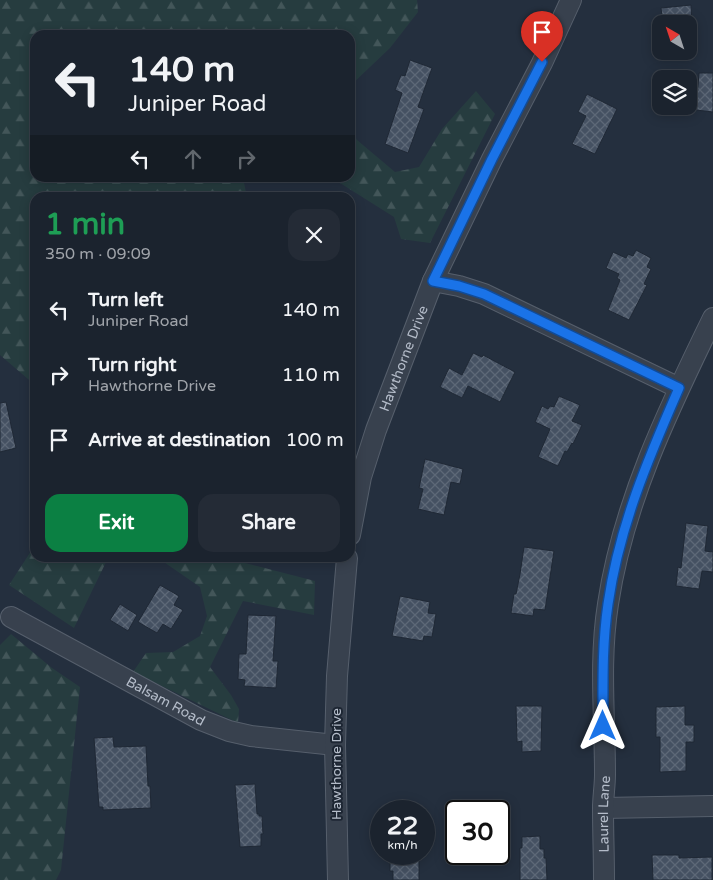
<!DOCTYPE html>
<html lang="en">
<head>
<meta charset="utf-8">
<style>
  body { margin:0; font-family:"Varela Round",sans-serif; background:#242b36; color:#f1f3f6; height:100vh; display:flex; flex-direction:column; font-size:19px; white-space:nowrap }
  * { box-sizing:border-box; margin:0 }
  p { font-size:16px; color:#a0a4aa }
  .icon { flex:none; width:28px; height:28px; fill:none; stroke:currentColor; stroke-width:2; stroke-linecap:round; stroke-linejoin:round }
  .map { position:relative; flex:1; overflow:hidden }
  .drawer { position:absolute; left:30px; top:192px; width:325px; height:370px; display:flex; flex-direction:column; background:#1b232e; border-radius:15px; box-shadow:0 2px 12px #0003,0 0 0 1px #39404a }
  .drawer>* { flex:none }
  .banner { position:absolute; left:30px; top:30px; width:325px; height:152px; border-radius:15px; box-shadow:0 2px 12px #0003,0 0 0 1px #39404a; background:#1b232e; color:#f1f3f6; overflow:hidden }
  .needle { width:32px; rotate:321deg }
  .buttons { position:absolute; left:652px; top:15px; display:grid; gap:10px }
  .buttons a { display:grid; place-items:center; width:45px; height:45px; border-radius:10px; background:#1b232e; box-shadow:0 2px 12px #0003,0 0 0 1px #39404a; font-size:25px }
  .speed { position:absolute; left:370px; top:800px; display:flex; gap:10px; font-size:25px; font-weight:700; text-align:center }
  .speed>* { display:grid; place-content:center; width:65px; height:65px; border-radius:50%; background:#1b232e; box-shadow:0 2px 12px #0003,0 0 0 1px #39404a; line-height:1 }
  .speed small { font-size:12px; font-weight:400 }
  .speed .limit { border:2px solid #111; border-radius:8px; background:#fff; color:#111 }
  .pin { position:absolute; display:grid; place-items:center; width:42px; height:42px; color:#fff; margin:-51px -21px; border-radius:50% 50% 50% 0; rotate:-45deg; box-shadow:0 0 5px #0007 }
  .pin .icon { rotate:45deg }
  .me { position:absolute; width:55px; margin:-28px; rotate:0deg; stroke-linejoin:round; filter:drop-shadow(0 0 4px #0008) }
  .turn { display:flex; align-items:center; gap:18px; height:105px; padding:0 15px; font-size:22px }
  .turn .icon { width:65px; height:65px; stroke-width:2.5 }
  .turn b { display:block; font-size:35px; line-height:42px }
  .lanes { display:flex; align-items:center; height:48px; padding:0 15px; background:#0003; justify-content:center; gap:25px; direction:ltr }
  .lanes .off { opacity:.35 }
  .round { display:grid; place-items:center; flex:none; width:52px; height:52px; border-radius:15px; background:#242b36 }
  .headline { display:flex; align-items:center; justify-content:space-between; height:85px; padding:0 15px }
  h1 { font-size:30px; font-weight:700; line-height:38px; color:#1e9e55 }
  .primary-button { display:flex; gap:10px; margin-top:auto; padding:10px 15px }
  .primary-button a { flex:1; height:58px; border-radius:15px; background:#0b8043; color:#fff; font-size:20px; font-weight:700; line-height:58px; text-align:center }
  .primary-button a+a { background:#242b36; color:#f1f3f6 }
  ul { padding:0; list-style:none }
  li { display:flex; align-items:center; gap:15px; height:65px; padding:0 15px }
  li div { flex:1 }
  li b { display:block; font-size:19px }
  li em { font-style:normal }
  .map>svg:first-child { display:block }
  .forest { fill:url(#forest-firs) }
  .building { fill:url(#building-cross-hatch); stroke:#1f2835 }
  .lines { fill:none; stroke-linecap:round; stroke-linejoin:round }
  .minor-casing { stroke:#565f6c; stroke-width:22 }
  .minor { stroke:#38414e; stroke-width:20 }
  .route-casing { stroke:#114b97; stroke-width:12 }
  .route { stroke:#1a73e8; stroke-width:9 }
  .labels { text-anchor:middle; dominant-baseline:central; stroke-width:4; stroke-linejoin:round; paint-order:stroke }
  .street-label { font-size:14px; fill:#b4bcc9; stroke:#1d2633 }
</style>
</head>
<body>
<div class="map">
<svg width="713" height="880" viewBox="0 0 713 880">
  <defs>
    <pattern id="forest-firs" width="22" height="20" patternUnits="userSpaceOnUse" patternTransform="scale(1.25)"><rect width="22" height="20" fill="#263c3f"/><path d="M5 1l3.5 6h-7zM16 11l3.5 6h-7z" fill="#435659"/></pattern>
    <pattern id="building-cross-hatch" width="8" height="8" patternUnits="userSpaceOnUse" patternTransform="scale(1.25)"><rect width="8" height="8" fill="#455162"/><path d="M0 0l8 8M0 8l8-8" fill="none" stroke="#5d6877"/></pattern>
  </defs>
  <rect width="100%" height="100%" fill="#242f3e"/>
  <path class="forest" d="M 0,0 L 417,0 L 418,12 L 390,48 L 350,86 L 350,35 L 35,35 L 35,178 L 243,178 L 247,197 L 35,198 L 35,385 L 0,355 Z
    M 476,91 L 495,114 L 430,243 L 401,239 L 394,217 L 340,183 L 321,178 L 350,178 L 350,128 L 357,140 L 395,172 L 419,167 L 442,129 Z
    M 35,545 L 35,558 L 108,558 L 74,628 L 9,585 Z
    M 158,558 L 235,558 L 237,561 L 315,581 L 314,615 L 243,601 L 210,667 L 231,695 L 239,709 L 238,723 L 133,672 L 146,653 L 173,652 L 200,636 L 207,616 L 200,587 Z
    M 11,634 L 52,668 L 80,687 L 61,870 L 56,880 L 0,880 L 0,645 Z"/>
  <path class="building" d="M 691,5 L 692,24 L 663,24 L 661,8 Z
    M 410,60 L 432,68 L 418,107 L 424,109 L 408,153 L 385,144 L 402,93 L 395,90 L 401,75 L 405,76 Z
    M 699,73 L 713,73 L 713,112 L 696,110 Z
    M 587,94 L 617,109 L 595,154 L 572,144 L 586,116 L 578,112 Z
    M 636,250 L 651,258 L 647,267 L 651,269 L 644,284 L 647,285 L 629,320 L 608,310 L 620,280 L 617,278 L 619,274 L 606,268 L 613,252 L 626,258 L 628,254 L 633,256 Z
    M 473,353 L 482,357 L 483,355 L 515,372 L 500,402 L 468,386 L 462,398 L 440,387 L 449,368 L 462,375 Z
    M 559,396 L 580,405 L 572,421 L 582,425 L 573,444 L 572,443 L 567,452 L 565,451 L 558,466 L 538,457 L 550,429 L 535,422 L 542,406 L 548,409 L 550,406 L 554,407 Z
    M 6,402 L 16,448 L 0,452 L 0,403 Z
    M 425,459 L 463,469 L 460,484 L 451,482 L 444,515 L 418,509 L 423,489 L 419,488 Z
    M 686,523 L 708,526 L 705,551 L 713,552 L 713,572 L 702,571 L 699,589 L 676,586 L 678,567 L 681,568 Z
    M 524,547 L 554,551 L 545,610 L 534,609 L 533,616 L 511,613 L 514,594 L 516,594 L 520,574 Z
    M 160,585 L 179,596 L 174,605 L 183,610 L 171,629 L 163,624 L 157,633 L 138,622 Z
    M 400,596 L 430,602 L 428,613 L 436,614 L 432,637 L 424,636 L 423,641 L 392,636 Z
    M 120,604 L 137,615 L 128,631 L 110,620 Z
    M 248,615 L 276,616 L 273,661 L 278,661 L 276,688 L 244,686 L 245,680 L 238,679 L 239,654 L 246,654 Z
    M 516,706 L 542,706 L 541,751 L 522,752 L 522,741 L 517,742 Z
    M 685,706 L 685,725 L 694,725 L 694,742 L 686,742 L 686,771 L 660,772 L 660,737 L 656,737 L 656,707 Z
    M 113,737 L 114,747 L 146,746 L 148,786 L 150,786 L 151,808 L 103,810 L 103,807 L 99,807 L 94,738 Z
    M 255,784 L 257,814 L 259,814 L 259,816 L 262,816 L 263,834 L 261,834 L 261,846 L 240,847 L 235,785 Z
    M 540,836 L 540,849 L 544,849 L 544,858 L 546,858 L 547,880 L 520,880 L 520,848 L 522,848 L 522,837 Z
    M 390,854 L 419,854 L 419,880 L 393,880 L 393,871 L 390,871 Z
    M 652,855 L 679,855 L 679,858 L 712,857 L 712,880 L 653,880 Z"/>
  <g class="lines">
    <defs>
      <g id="minor">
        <path d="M 433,281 L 459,286 L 484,294 L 679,388"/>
        <path id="s1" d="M 350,535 L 361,477 L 376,430 L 433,281 L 492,159 L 542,63 L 571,0"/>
        <path id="s2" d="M 11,617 L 201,720 L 229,731 L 251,736 L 335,745"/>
        <path d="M 603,808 L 713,806"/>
        <path d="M 338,880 L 335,745 L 337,676 L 347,558"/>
        <path id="s3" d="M 604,880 C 604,856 603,832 603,808 C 603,797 605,786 605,774 C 605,717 599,661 608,604 C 623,503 668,410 713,318"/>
      </g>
    </defs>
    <use href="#minor" class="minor-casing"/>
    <use href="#minor" class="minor"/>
  </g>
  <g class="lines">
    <defs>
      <path id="route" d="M 542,62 L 492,159 L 433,281 L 459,286 L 484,294 L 679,388 C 648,459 619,527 608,604 C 602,645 603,685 603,726"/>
    </defs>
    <use href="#route" class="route-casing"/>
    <use href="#route" class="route"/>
  </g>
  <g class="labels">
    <g class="street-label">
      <text stroke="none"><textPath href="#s1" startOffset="185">Hawthorne Drive</textPath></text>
      <text stroke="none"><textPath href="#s2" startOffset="176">Balsam Road</textPath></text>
      <text transform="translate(336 764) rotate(-90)">Hawthorne Drive</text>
      <text stroke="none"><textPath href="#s3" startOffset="66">Laurel Lane</textPath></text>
    </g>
  </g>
</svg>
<div class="buttons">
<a><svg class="needle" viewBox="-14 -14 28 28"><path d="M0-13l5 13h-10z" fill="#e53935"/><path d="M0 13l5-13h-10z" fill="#a0a4aa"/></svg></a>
<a><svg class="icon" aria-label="layers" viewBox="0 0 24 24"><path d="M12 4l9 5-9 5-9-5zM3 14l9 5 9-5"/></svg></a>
</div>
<div class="speed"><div>22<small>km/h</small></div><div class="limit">30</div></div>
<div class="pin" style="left:542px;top:62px;background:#d93025"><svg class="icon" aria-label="arrive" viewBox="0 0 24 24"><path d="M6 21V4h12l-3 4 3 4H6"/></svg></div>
<svg class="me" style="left:603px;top:726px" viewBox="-20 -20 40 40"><path d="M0-17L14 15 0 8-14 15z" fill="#1a73e8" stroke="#fff" stroke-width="4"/></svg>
<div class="banner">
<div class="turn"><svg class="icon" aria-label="left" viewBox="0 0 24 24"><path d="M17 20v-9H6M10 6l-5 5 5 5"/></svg><div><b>140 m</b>Juniper Road</div></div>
<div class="lanes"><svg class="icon" aria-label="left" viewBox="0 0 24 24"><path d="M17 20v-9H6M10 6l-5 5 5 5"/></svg><svg class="icon off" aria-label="ahead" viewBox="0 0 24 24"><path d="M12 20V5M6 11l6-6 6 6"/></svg><svg class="icon off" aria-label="right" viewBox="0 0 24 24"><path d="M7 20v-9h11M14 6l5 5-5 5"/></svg></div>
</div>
<section class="drawer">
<div class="headline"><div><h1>1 min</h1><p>350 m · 09:09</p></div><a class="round"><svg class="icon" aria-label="close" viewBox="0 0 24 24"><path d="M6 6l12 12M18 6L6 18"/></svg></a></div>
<ul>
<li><svg class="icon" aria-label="left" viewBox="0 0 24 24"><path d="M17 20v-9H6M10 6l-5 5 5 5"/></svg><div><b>Turn left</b><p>Juniper Road</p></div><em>140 m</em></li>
<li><svg class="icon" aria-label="right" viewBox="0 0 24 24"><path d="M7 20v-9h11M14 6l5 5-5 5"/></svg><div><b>Turn right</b><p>Hawthorne Drive</p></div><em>110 m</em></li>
<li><svg class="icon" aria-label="arrive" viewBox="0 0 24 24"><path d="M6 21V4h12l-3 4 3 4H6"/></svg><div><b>Arrive at destination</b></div><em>100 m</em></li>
</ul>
<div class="primary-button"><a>Exit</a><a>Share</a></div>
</section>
</div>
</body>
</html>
